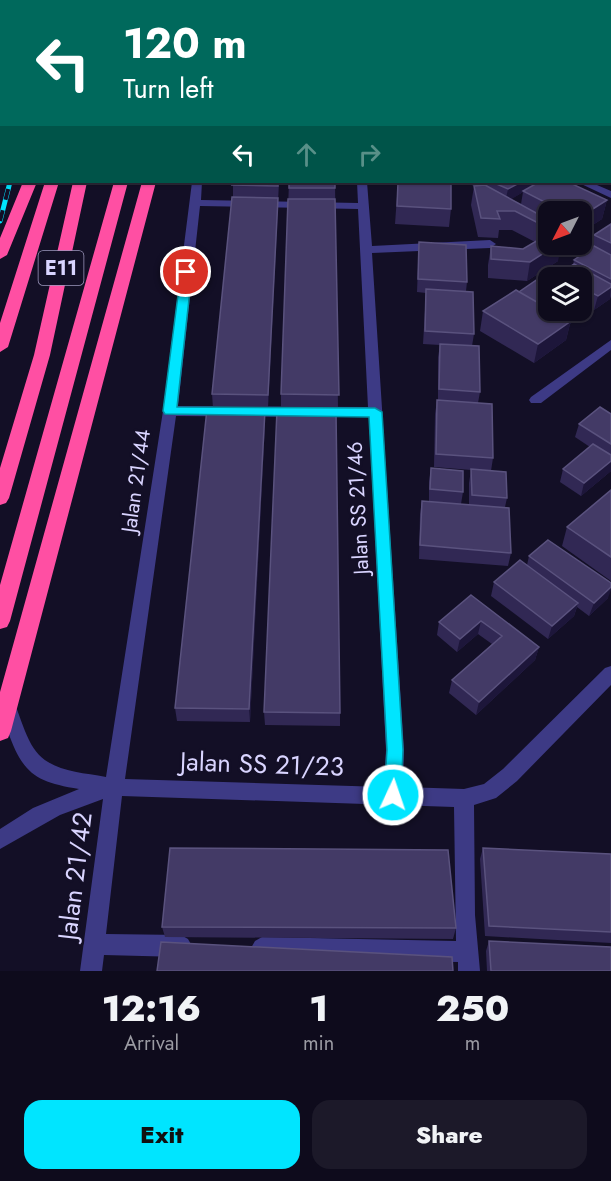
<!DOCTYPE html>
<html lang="en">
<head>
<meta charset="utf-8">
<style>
  body { margin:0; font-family:Jost,sans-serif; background:#1c1929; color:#f1f3f6; height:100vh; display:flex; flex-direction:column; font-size:22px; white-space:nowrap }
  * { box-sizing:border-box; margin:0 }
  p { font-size:20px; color:#9b9ba3 }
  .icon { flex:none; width:33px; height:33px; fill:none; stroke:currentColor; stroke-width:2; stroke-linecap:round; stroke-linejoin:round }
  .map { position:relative; height:971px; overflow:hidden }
  .panel { display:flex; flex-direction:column; background:#0e0b1c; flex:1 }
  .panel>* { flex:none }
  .banner { position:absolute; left:0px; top:0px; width:612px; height:183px; box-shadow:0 2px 4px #0004,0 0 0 2px #2e2b3b; background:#00695c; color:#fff; overflow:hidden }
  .needle { width:39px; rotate:228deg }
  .controls { position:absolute; left:538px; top:201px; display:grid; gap:12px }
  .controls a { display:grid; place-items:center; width:54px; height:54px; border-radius:12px; background:#0e0b1c; box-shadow:0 2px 4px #0004,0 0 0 2px #2e2b3b; font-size:30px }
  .pin { position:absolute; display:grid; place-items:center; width:51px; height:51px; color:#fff; margin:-26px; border:3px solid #fff; border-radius:50%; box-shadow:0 2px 6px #0007 }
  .me { position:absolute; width:66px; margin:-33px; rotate:3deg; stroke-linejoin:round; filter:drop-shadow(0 0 4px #0008) }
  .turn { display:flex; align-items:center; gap:21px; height:126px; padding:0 24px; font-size:27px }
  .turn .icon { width:78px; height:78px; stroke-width:2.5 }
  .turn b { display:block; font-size:42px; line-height:51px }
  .lanes { display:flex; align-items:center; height:57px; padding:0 24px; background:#0003; justify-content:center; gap:30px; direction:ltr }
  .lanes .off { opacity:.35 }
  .eta { display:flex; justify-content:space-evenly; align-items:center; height:102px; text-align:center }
  .eta b { font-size:36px; font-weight:800; line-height:42px }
  .action { display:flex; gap:12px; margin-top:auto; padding:12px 24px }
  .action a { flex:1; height:69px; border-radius:18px; background:#00e5ff; color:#111; font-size:24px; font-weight:800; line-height:69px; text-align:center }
  .action a+a { background:#1c1929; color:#f1f3f6 }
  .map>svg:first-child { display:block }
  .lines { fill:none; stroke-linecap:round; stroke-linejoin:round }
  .minor { fill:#3d3a85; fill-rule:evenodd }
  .highway { fill:#ff4fa3; fill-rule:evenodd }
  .rail-far1-casing { stroke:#00e5ff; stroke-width:4.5 }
  .rail-casing { stroke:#00e5ff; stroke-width:5 }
  .rail-far1 { stroke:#130f26; stroke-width:3; stroke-dasharray:9; stroke-linecap:butt }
  .rail { stroke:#130f26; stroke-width:4; stroke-dasharray:11; stroke-linecap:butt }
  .wall { fill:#312854; fill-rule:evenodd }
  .shaded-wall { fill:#1d163a }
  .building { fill:#433a66; stroke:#5a527e; stroke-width:1.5 }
  .route { fill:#00e5ff; stroke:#0095a6; stroke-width:1.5 }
  .labels { text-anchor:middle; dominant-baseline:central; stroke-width:5; stroke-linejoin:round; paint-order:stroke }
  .shield { fill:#130f26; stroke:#9e99be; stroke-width:1.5 }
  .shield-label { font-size:20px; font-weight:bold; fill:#d9d4ff }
  .street-label { font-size:21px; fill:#d9d4ff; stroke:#130f26 }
  .near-street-label { font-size:26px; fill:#d9d4ff; stroke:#130f26 }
</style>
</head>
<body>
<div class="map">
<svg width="611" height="971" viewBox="0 0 611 971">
  <rect width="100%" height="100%" fill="#130f26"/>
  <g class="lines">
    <path class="minor" d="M 112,0 L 149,0 L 148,2 Z
      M 321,0 L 332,0 L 333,2 L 322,2 Z
      M 568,0 L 579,0 L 580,2 L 569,2 Z
      M 192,182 L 202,182 L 201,200 L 358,203 L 357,182 L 367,182 L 372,246 L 490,240 L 496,244 L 490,248 L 372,253 L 404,750 L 403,787 L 464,789 L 484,784 L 503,769 L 605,668 L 611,666 L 611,685 L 517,781 L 496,798 L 474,805 L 475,915 L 480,971 L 458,971 L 458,962 L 262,959 L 255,955 L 251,948 L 255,941 L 262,937 L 456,941 L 454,807 L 122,796 L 106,934 L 181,935 L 188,939 L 192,946 L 188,953 L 181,957 L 104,955 L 102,971 L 80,971 L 103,799 L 60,815 L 0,849 L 0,829 L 33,808 L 79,789 C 36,782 23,774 8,732 C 4,721 0,712 1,700 L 7,698 L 13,700 C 19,713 23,728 29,740 C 44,772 75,771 106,777 L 163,411 ZM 200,206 L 358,209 L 368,407 L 178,406 ZM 176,416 L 369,417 L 386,750 L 384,787 L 125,779 Z
      M 577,182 L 590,182 L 611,191 L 611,198 Z
      M 611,340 L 611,350 L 541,403 L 531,403 L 529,400 L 531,397 Z"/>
    <path class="highway" d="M 0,0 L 8,0 L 9,2 L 2,2 L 2,4 Z
      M 27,0 L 41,0 L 42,2 L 28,2 Z
      M 173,0 L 189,0 L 172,2 Z
      M 224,0 L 236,0 L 223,2 Z
      M 253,0 L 265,0 L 252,2 Z
      M 272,0 L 284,0 L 271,2 Z
      M 0,19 L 2,19 L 2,26 L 0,26 Z
      M 0,42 L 2,42 L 2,48 L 0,48 Z
      M 0,66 L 2,66 L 2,72 L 0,72 Z
      M 23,182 L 37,182 L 7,255 L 0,259 L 0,238 Z
      M 45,182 L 59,182 L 8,347 L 0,352 L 0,323 Z
      M 73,182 L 87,182 L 50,355 L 9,498 L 6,503 L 0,505 L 0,468 L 34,355 Z
      M 114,182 L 128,182 L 10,621 L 7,627 L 0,629 L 0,585 Z
      M 142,182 L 156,182 L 11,731 L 8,738 L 0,741 L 0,692 Z"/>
    <defs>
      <path id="rail-far1" d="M 0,77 L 2,81
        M 0,101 L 2,108"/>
      <path id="rail" d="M 0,221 L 10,182"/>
    </defs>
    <use href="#rail-far1" class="rail-far1-casing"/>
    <use href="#rail" class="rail-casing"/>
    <use href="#rail-far1" class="rail-far1"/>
    <use href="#rail" class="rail"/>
  </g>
  <path class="wall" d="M 372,0 L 445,0 L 448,1 L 448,0 L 521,0 L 521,2 L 372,2 Z
    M 233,182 L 279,182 L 268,408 L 213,408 L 212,394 L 233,197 Z
    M 289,182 L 335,182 L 338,408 L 281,408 L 281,394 Z
    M 398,182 L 451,209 L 449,227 L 395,224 Z
    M 464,182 L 534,182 L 533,185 L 607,200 L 602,219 L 582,232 L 582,212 L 549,212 L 549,244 L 558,261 L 527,281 L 488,278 L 488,265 L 491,246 L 523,249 L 535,242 L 512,230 L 499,230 L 498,238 L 478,237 L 471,205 L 474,186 ZM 523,192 L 521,204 L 511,199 Z
    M 611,224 L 611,296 L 610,299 L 594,310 L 582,303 L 582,278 L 557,278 L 558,274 L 573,265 L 574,260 L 591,248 L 594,235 Z
    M 419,242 L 467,282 L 466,291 L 474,334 L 472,346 L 480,392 L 478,403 L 493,458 L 491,471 L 507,498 L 505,507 L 511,553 L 508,566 L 419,559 L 420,514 L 422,501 L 429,501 L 429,482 L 431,468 L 463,492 L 461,504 L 469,505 L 469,483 L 471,470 L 434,467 L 435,414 L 437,400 L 438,401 L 438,357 L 440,345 L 423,344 L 426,293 L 417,292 Z
    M 483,311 L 580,317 L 570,324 L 566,340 L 534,363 L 480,331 Z
    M 265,410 L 265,424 L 250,722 L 177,721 L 175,708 Z
    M 611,414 L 611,471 L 581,496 L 560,482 L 563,469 L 590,447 L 575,437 L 579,424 Z
    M 611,490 L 611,581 L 562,546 L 567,527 Z
    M 529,556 L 608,598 L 589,616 L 577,607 L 574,616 L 548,639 L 491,596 L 494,582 L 527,565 Z
    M 471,595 L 539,647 L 535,660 L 476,715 L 449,693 L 452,680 L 492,644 L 478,634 L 457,652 L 437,635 L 439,622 Z
    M 264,712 L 340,713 L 340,726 L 265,725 Z
    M 483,848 L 611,854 L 611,943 L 485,936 L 480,859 Z
    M 162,927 L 456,928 L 453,939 L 165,937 Z
    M 489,941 L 611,971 L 487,971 L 486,951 Z"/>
  <path class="shaded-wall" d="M 493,0 L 521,0 L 521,2 L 489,2 Z
    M 521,182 L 534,182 L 533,186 L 505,203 L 508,189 Z
    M 278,198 L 278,211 L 268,408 L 268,395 Z
    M 607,200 L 602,219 L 582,232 L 582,216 Z
    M 558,244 L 562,244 L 558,261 L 527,281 L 530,262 Z
    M 611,287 L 610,299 L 594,310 L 598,296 Z
    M 573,310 L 581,310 L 580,317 L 570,324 L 566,340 L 534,363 L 538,344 L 562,318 Z
    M 265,410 L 265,424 L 250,722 L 249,709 Z
    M 611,461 L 611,471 L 581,496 L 584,483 Z
    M 611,587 L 611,590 L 608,598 L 589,616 L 594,603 Z
    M 578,603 L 574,616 L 548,639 L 552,626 Z
    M 481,621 L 478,634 L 457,652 L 460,639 Z
    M 539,647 L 535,660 L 476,715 L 479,702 Z"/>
  <path class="building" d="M 407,0 L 445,0 L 449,2 L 411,2 Z
    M 475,0 L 493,0 L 489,2 L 478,2 Z
    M 233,182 L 278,182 L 278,186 L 232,185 Z
    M 289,182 L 335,182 L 335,188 L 289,188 Z
    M 398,182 L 451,182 L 451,209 L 397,206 Z
    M 492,182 L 521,182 L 508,189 Z
    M 539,182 L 568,182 L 607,200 L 582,216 L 582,212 L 564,212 L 523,191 Z
    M 485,185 L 549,220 L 549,244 L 558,244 L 530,262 L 491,259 L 491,246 L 523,249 L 545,236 L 546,227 L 515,211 L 497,211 L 500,219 L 481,218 L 474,186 Z
    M 232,197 L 278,198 L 268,395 L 212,394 Z
    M 288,199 L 335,199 L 339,395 L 281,394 Z
    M 611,224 L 611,243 L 594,235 Z
    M 419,242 L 466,245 L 467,282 L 418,279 Z
    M 594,246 L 611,255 L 611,279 L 574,260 Z
    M 574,264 L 611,284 L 611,287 L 598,296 L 582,288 L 582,278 L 563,278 L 558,274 Z
    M 538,279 L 549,285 L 549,309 L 519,292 Z
    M 426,289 L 473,292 L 474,334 L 425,331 Z
    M 516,290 L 549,309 L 549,310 L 552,310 L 571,321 L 538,344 L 483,311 Z
    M 552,310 L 573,310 L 564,317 Z
    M 440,344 L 479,346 L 480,392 L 439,389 Z
    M 437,400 L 492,404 L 493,458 L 436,454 Z
    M 600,407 L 611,414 L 611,444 L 579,424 Z
    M 207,409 L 265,410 L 249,709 L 175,708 Z
    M 277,410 L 336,411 L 340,713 L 264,712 Z
    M 593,444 L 611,455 L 611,461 L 584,483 L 563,469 Z
    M 431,468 L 463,471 L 463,492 L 430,489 Z
    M 471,469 L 506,472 L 507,498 L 472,495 Z
    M 611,490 L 611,557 L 567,527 Z
    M 422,501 L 509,508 L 511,553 L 420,545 Z
    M 548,540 L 611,583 L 611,587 L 594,603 L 529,556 Z
    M 520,560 L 578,603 L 552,626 L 494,582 Z
    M 471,595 L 539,647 L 479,702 L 452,680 L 502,636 L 481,621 L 460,639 L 439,622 Z
    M 170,848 L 448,850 L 456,928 L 162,927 Z
    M 483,848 L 611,854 L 611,932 L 489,926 Z
    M 489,941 L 611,947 L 611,971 L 491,971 Z
    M 161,942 L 452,957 L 453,971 L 157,971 Z"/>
  <path class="route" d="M 186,269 L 192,272 L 177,407 L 375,408 L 382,412 L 403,750 L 401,795 L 399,801 L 393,803 L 387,801 L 384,795 L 387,750 L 369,417 L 165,414 L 163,411 L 181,272 Z"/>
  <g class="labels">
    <rect class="shield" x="38.5" y="251" width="45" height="34" rx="4.5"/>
    <g class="shield-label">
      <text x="61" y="268">E11</text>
    </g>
    <g class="street-label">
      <text transform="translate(136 481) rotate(-82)">Jalan 21/44</text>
      <text transform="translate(358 508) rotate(-93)">Jalan SS 21/46</text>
    </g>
    <g class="near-street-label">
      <text transform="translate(262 764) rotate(2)">Jalan SS 21/23</text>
      <text transform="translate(75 876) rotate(-83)">Jalan 21/42</text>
    </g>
  </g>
</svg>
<div class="controls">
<a><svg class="needle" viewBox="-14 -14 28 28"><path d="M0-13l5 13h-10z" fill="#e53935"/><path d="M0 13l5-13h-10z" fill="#9b9ba3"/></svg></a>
<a><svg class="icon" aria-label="layers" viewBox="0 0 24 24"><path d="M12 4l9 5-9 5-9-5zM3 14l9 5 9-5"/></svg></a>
</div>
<div class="pin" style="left:186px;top:272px;background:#d93025"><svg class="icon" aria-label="arrive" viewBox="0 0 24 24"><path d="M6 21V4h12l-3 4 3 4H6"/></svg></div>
<svg class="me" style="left:393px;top:795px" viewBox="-20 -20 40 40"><circle r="17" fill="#00e5ff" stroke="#fff" stroke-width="3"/><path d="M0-11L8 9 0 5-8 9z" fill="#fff"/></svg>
<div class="banner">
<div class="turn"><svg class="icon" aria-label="left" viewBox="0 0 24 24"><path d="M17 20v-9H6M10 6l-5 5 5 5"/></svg><div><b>120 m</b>Turn left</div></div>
<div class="lanes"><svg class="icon" aria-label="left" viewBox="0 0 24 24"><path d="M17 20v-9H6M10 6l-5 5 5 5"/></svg><svg class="icon off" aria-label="ahead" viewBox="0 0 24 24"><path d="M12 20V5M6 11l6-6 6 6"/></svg><svg class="icon off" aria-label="right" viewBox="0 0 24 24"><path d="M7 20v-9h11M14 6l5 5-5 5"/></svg></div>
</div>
</div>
<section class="panel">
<div class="eta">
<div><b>12:16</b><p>Arrival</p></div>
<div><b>1</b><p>min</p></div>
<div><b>250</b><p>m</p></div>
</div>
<div class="action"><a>Exit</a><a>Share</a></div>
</section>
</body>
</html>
